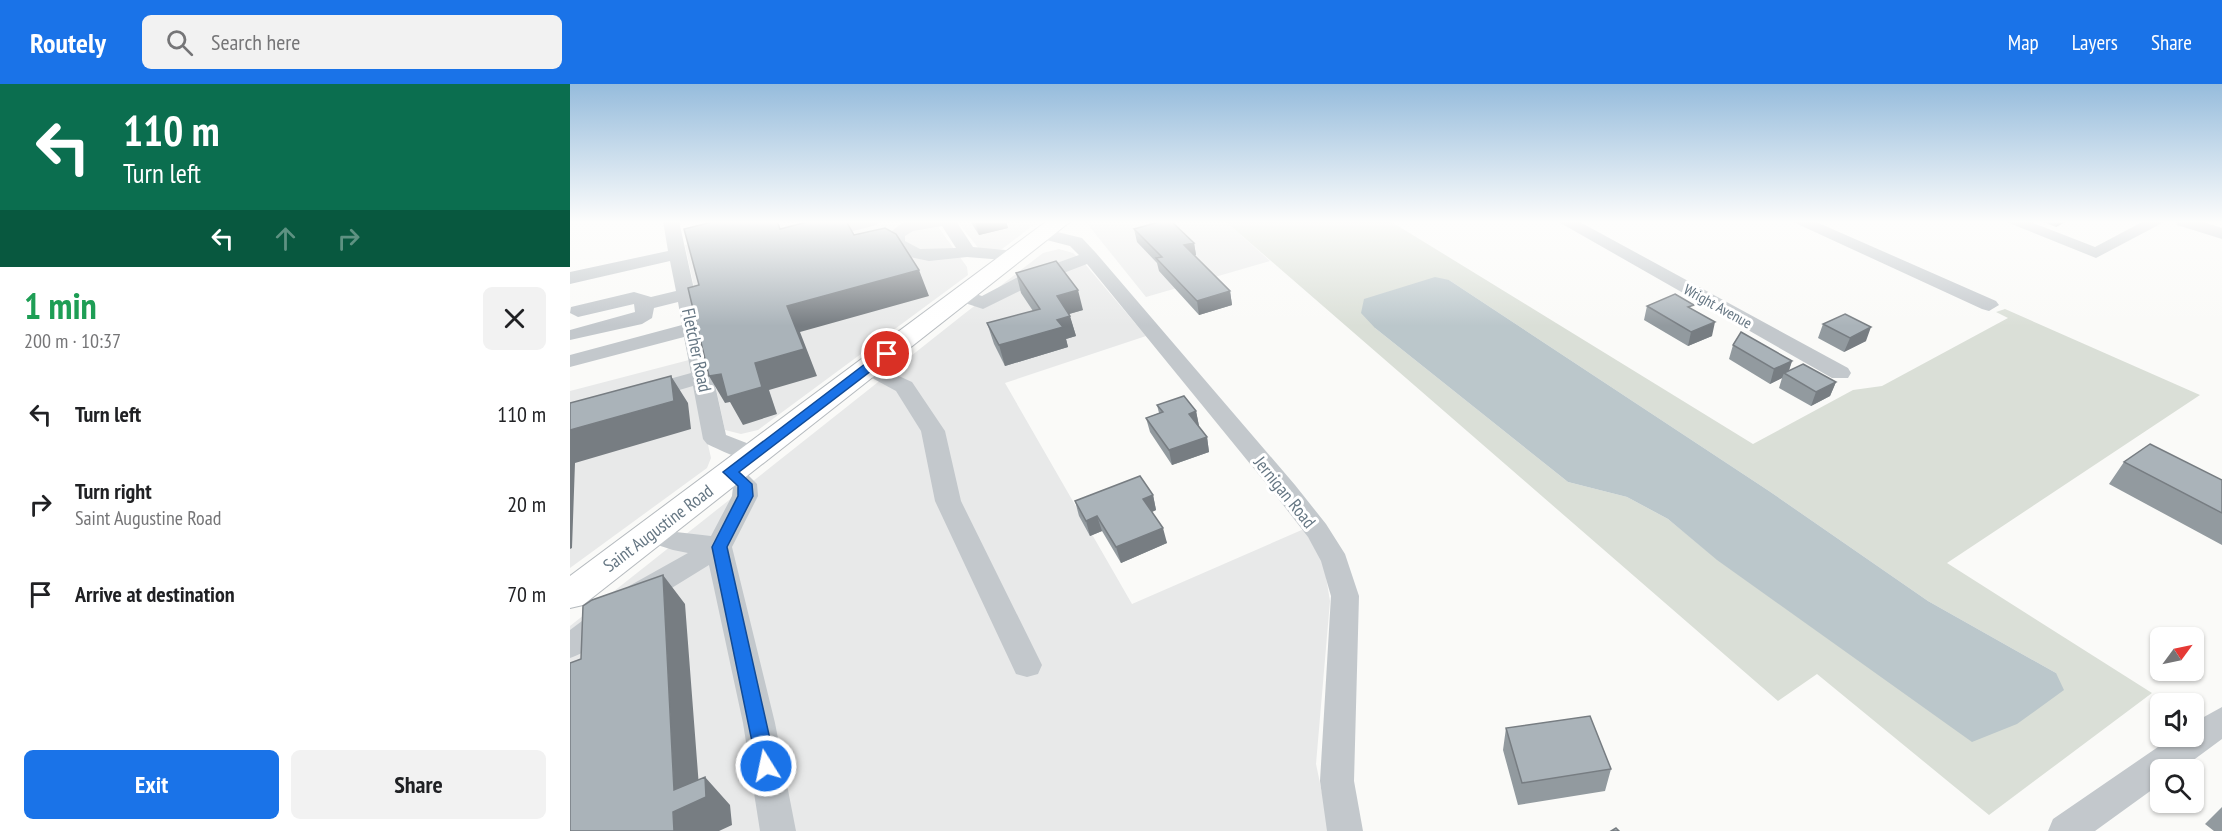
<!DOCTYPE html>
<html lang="en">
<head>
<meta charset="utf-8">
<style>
  body { margin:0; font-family:"PT Sans Narrow",sans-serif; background:#f2f2f2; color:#202124; height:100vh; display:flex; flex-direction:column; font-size:22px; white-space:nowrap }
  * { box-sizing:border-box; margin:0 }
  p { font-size:20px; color:#757577 }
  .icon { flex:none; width:33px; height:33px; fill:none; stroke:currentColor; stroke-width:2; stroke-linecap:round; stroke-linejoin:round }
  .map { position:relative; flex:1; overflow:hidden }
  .drawer { display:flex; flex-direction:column; background:#fff; width:570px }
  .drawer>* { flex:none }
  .banner { background:#0b6e4f; color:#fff; overflow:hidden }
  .needle { width:39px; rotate:57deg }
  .fabs { position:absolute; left:1580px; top:543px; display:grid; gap:12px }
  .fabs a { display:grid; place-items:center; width:54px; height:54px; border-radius:9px; background:#fff; box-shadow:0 2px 4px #0004; font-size:30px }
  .pin { position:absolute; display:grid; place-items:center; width:51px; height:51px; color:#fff; margin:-26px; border:3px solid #fff; border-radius:50%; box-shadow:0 2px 6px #0007 }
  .me { position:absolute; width:66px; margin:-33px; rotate:350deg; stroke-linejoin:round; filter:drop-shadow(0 0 4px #0008) }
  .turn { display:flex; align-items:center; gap:21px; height:126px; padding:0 24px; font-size:27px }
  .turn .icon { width:78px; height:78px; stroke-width:2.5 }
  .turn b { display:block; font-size:42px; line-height:51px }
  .lanes { display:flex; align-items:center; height:57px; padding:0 24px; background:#0003; justify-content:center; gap:30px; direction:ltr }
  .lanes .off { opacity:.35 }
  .round { display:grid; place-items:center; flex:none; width:63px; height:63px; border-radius:9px; background:#f2f2f2 }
  .overview { display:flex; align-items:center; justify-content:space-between; height:102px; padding:0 24px }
  h1 { font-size:36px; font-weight:800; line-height:45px; color:#1e9e55 }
  .primary-button { display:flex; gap:12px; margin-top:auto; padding:12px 24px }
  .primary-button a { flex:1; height:69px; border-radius:9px; background:#1a73e8; color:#fff; font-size:24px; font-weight:800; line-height:69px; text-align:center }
  .primary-button a+a { background:#f2f2f2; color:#202124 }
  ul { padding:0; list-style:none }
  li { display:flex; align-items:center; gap:18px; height:90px; padding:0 24px }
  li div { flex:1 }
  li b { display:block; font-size:22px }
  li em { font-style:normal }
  header { display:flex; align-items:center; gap:36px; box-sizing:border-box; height:84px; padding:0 30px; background:#1a73e8; color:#fff }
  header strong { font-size:28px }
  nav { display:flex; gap:33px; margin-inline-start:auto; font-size:21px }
  .search { width:420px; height:54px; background:#f2f2f2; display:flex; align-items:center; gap:15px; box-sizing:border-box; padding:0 21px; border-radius:9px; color:#757577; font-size:22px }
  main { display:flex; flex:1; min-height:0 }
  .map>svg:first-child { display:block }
  .built { fill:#e8e9e9 }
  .green { fill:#dadfd7; fill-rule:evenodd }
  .water { fill:#bbc7cb }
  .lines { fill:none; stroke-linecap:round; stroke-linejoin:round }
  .major-casing { stroke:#b5babe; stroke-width:2 }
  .minor { fill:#c3c8cc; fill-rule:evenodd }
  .major { fill:#fff; fill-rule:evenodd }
  .wall { fill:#929a9f }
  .shaded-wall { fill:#777d82 }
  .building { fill:#aab3b9; stroke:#777d82; stroke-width:1.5 }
  .route { fill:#1a73e8; stroke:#114b97; stroke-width:1.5 }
  .labels { text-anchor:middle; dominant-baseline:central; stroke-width:6; stroke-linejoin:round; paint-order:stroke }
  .far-street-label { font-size:15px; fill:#657683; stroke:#fff }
  .street-label { font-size:18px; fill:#657683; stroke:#fff }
</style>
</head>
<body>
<header>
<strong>Routely</strong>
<div class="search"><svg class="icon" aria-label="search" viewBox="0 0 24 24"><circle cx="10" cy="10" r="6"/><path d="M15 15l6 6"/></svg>Search here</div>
<nav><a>Map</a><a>Layers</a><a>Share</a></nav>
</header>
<main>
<section class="drawer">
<div class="banner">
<div class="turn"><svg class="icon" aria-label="left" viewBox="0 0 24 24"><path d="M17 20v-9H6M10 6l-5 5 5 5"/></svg><div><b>110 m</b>Turn left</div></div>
<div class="lanes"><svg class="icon" aria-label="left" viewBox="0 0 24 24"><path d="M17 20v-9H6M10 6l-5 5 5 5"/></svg><svg class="icon off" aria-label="ahead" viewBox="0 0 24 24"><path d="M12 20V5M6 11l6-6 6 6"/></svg><svg class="icon off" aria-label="right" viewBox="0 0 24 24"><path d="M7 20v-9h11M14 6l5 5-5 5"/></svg></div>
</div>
<div class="overview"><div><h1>1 min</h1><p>200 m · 10:37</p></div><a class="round"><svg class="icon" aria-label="close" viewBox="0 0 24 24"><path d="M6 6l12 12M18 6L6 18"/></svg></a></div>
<ul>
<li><svg class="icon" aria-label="left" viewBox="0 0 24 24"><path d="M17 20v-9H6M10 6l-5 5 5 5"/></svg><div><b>Turn left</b></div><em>110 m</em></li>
<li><svg class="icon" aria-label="right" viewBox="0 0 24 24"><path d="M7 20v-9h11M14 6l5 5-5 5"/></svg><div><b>Turn right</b><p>Saint Augustine Road</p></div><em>20 m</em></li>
<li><svg class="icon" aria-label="arrive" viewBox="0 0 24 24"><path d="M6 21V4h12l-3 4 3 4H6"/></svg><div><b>Arrive at destination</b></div><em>70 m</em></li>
</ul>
<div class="primary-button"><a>Exit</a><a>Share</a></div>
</section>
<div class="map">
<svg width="1652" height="747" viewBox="0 0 1652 747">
  <rect width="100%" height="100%" fill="#fafaf8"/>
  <path class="built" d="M 218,137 L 224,137 L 228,150 L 259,150 L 309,137 L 364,137 L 397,183 L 398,191 L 188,346 L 171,350 L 155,346 L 115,161 Z
    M 387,137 L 469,137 L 432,165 L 420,167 L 409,165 Z
    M 515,137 L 655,137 L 700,177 L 576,213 Z
    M 489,165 L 503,169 L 515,180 L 576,252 L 435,299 L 562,520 L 734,445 L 754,481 L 760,517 L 746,680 L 760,747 L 0,747 L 0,542 L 394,230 L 473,169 Z
    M 119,276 L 141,374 L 137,384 L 0,484 L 0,307 Z"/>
  <path class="green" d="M 655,137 L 820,137 L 1183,360 L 1283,306 L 1312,302 L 1438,234 L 1426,228 L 1435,225 L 1630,311 L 1377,479 L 1582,609 L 1419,731 L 1247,590 L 1208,617 ZM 879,196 L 1199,407 L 1358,517 L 1486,589 L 1402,657 L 1148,476 L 1098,435 L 1057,413 L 998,398 L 805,244 Z"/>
  <path class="water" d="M 865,193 L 879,196 L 1199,407 L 1358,517 L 1486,589 L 1494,606 L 1447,640 L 1402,658 L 1147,476 L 1098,435 L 1057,413 L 998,398 L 805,244 L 791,229 L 794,215 Z"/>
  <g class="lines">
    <defs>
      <path id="major" d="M 477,137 L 501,137 L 13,521 L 0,524 L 0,492 Z"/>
    </defs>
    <use href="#major" class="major-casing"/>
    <path class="minor" d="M 93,137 L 109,137 L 156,351 L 192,365 L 196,370 L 192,375 C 175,380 153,367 137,360 L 133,355 L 123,302 L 75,316 L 67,314 L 64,309 L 67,304 L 121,289 L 114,253 L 0,283 L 0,271 L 112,241 L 108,218 L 84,224 L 82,234 L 72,240 L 0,256 L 0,246 L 65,228 L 64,220 L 8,233 L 0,229 L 1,223 L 64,208 L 81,213 L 106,207 L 100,177 L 0,200 L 0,188 L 98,167 Z
      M 280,137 L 309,137 L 307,141 L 267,151 L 259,146 L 261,142 Z
      M 341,137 L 386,137 L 403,163 L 446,167 L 455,172 L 446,177 L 397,173 L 359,177 L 335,172 L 320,162 L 318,150 L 332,139 ZM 372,142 L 386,164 L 350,165 L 335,157 L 335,152 L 343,147 Z
      M 987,137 L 1008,137 L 1278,284 L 1281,289 L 1278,294 L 1262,294 Z
      M 1221,137 L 1244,137 L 1426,217 L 1429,221 L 1419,227 L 1412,225 Z
      M 1434,137 L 1458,137 L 1525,163 L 1574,137 L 1596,137 L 1526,174 Z
      M 1605,137 L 1631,137 L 1652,144 L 1652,155 L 1607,141 Z
      M 475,145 L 512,154 L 526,169 L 725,401 L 756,440 L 775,470 L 789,512 L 784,697 L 793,747 L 757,747 L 750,697 L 761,512 L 751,477 L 738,453 L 707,413 L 517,180 L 462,201 L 413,225 L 386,216 L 384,212 L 393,206 L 412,212 L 448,193 L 509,171 L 500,162 L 469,154 L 467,150 L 469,146 Z
      M 298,278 L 342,298 L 375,347 L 391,417 L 472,581 L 468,590 L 457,593 L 446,590 L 365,417 L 351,347 L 326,307 L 291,288 L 287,284 L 291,280 Z
      M 160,380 L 169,382 L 187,400 L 188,412 L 162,463 L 205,639 L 226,747 L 190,747 L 173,639 L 139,481 L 79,518 L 69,521 L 59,518 L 55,510 L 59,502 L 118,469 L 103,466 L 72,456 L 68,449 L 72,442 L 81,440 L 106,448 L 141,452 L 162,412 L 163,403 L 148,388 L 151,382 Z
      M 38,522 L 48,525 L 53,533 C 44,550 18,568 0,574 L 0,546 L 28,525 Z
      M 1652,623 L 1652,655 L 1610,686 L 1590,686 L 1590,700 L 1525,747 L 1478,747 L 1483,735 L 1604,652 L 1623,652 L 1623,639 Z"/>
    <use href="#major" class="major"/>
  </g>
  <path class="wall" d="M 400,137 L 436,137 L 438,144 L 409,151 Z
    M 1471,137 L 1497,137 L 1486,143 Z
    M 564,145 L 624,159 L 626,171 L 624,172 L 660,207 L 662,221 L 629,231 L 589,187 L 587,179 L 567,158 Z
    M 446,189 L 513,226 L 499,230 L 506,252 L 496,255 L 498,263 L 435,282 L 424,260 L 417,239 L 463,227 L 451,209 Z
    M 1077,222 L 1122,225 L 1142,252 L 1118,262 L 1074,236 Z
    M 1253,240 L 1296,257 L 1274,268 L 1248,254 Z
    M 1163,261 L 1222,277 L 1219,287 L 1266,298 L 1260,312 L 1241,322 L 1209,304 L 1212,294 L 1200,300 L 1159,275 Z
    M 587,321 L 626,327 L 629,342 L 628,342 L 637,353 L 639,368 L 602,381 L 580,348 L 576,334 L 589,329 Z
    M 1554,378 L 1652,396 L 1652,461 L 1539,400 Z
    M 583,411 L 586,426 L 582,428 L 597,459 L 551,479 L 532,447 L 520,452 L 509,432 L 505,417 Z
    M 936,644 L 1041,685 L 1035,707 L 948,721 L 933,666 Z
    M 1652,723 L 1652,747 L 1644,747 L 1635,740 Z"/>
  <path class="shaded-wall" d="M 409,137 L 436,137 L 438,144 L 409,151 L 405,138 Z
    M 1488,137 L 1497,137 L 1486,143 Z
    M 624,159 L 626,171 L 616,174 L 614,161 Z
    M 349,186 L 359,212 L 230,248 L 247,292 L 199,306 L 207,330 L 173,341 L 160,318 L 155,319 L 139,292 L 185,279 L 217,222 Z
    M 508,206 L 513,226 L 492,232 L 487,212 Z
    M 660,207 L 662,221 L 629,231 L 627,217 Z
    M 500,232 L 506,252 L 496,255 L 498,263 L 435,282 L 429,261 L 487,236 Z
    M 1145,238 L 1142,252 L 1118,262 L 1121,248 Z
    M 1301,243 L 1296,257 L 1274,268 L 1280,254 Z
    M 1222,277 L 1217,291 L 1214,289 L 1212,294 L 1200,300 L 1204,285 Z
    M 101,292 L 118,319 L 121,345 L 5,379 L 2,464 L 0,465 L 0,346 Z
    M 1266,298 L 1260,312 L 1241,322 L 1246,308 Z
    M 626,327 L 629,342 L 621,345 L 619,330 Z
    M 637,353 L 639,368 L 602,381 L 599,366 Z
    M 583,411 L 586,426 L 577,430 L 573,415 Z
    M 527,432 L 532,447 L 520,452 L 516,437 Z
    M 593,444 L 597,459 L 551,479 L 546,463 Z
    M 93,491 L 115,520 L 130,716 L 135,693 L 160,721 L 162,741 L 149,747 L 104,747 L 103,728 L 104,706 Z"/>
  <path class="building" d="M 146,137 L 207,137 L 210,145 L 241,137 L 276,137 L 284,151 L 315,144 L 326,150 L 349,186 L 217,222 L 234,265 L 185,279 L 192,303 L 157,313 L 151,290 L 139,292 L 118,204 L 129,201 L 114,145 Z
    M 593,137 L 601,137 L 624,159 L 614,161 L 660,207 L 627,217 L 586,174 L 592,173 L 564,145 Z
    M 486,177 L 508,206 L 487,212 L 500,232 L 487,236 L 493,243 L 429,261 L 417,239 L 470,225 L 446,189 Z
    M 1105,210 L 1124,221 L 1118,223 L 1145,238 L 1121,248 L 1077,222 Z
    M 1275,230 L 1301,243 L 1280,254 L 1253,240 Z
    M 1171,248 L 1222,277 L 1204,285 L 1163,261 Z
    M 1233,280 L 1266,298 L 1246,308 L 1214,289 Z
    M 101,292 L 104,317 L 0,346 L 0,319 Z
    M 614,312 L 626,327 L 619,330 L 637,353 L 599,366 L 576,334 L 593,328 L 587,321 Z
    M 1580,360 L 1652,396 L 1652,429 L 1554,378 Z
    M 570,392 L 583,411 L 573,415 L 593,444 L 546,463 L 527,432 L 516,437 L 505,417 Z
    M 93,491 L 104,706 L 135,693 L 136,713 L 103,728 L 104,747 L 0,747 L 0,579 L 11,575 L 13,522 L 22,516 Z
    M 1020,632 L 1041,685 L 952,699 L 936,644 Z
    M 1046,744 L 1049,747 L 1041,747 Z"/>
  <linearGradient id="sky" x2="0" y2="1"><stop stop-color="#96bcdc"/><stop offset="0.57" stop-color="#fdfdfc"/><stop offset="1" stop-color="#fdfdfc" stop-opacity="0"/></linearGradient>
  <rect width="1652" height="242" fill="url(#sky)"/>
  <path class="route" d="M 312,267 L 323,270 L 169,388 L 182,400 L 183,412 L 157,463 L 206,682 L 203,688 L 196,691 L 189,688 L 187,682 L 142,463 L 168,412 L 168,402 L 153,388 Z"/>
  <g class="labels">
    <g class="far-street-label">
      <text transform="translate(1148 222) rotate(29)">Wright Avenue</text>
    </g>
    <g class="street-label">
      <text transform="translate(127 266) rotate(78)">Fletcher Road</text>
      <text transform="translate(715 408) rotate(51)">Jernigan Road</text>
      <text transform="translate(88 444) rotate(-37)">Saint Augustine Road</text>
    </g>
  </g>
</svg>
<div class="fabs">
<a><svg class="needle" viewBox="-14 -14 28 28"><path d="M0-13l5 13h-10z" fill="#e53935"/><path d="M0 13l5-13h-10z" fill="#757577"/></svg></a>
<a><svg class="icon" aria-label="sound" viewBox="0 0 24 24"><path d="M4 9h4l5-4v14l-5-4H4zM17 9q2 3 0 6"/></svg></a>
<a><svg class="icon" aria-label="search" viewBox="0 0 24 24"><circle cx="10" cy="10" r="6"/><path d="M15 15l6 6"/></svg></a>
</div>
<div class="pin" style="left:317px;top:270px;background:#d93025"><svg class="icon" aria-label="arrive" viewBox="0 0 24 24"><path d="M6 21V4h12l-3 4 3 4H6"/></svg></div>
<svg class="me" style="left:196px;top:682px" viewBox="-20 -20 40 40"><circle r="17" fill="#1a73e8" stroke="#fff" stroke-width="3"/><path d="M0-11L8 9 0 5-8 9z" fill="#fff"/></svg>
</div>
</main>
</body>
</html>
